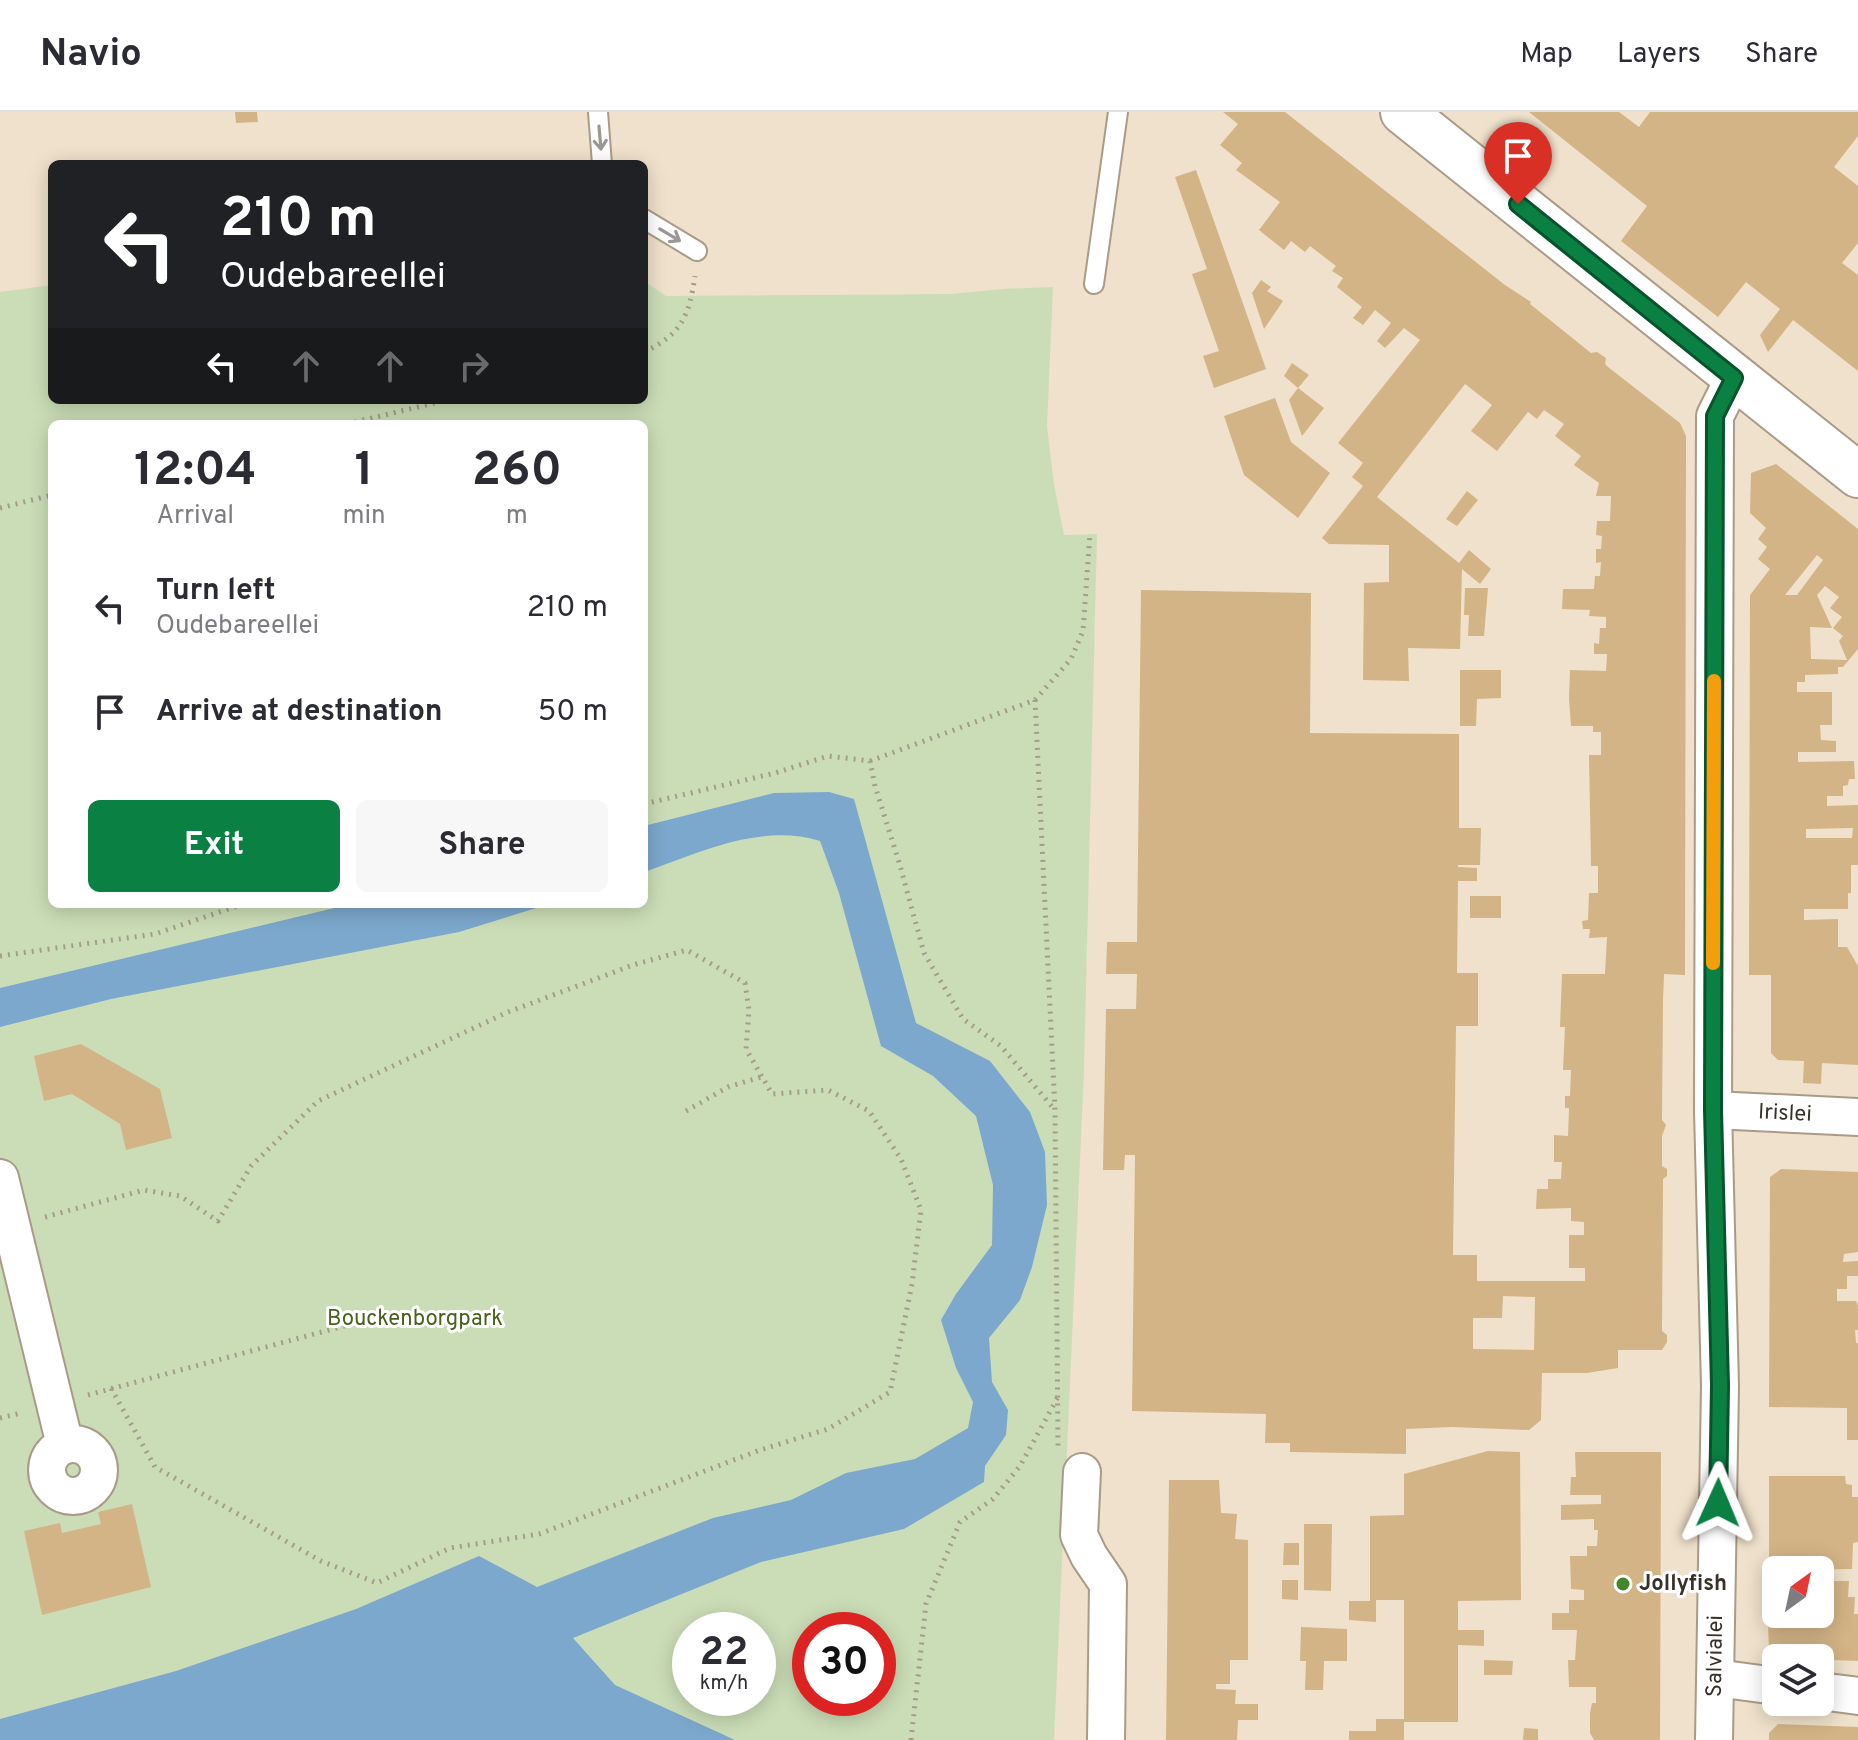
<!DOCTYPE html>
<html lang="en">
<head>
<meta charset="utf-8">
<style>
  body { margin:0; font-family:Overpass,sans-serif; background:#f7f7f7; color:#2b2b33; height:100vh; display:flex; flex-direction:column; font-size:30px; white-space:nowrap }
  * { box-sizing:border-box; margin:0 }
  p { font-size:26px; color:#7c7c81 }
  .icon { flex:none; width:44px; height:44px; fill:none; stroke:currentColor; stroke-width:2; stroke-linecap:round; stroke-linejoin:round }
  .map { position:relative; flex:1; overflow:hidden }
  .side { position:absolute; left:48px; top:308px; width:600px; height:488px; display:flex; flex-direction:column; background:#fff; border-radius:12px; box-shadow:0 4px 20px #0003 }
  .side>* { flex:none }
  .guide { position:absolute; left:48px; top:48px; width:600px; height:244px; border-radius:12px; box-shadow:0 4px 20px #0003; background:#202124; color:#fff; overflow:hidden }
  .needle { width:52px; rotate:33deg }
  .buttons { position:absolute; left:1762px; top:1444px; display:grid; gap:16px }
  .buttons a { display:grid; place-items:center; width:72px; height:72px; border-radius:12px; background:#fff; box-shadow:0 4px 20px #0003; font-size:40px }
  .speed { position:absolute; left:672px; top:1500px; display:flex; gap:16px; font-size:40px; font-weight:700; text-align:center }
  .speed>* { display:grid; place-content:center; width:104px; height:104px; border-radius:50%; background:#fff; box-shadow:0 4px 20px #0003; line-height:1 }
  .speed small { font-size:20px; font-weight:400 }
  .speed .limit { border:12px solid #d22; background:#fff; color:#111 }
  .pin { position:absolute; display:grid; place-items:center; width:68px; height:68px; color:#fff; margin:-82px -34px; border-radius:50% 50% 50% 0; rotate:-45deg; box-shadow:0 0 8px #0007 }
  .pin .icon { rotate:45deg }
  .me { position:absolute; width:88px; margin:-44px; rotate:1deg; stroke-linejoin:round; filter:drop-shadow(0 0 6px #0008) }
  .turn { display:flex; align-items:center; gap:28px; height:168px; padding:0 40px; font-size:36px }
  .turn .icon { width:104px; height:104px; stroke-width:2.5 }
  .turn b { display:block; font-size:56px; line-height:68px }
  .lanes { display:flex; align-items:center; height:76px; padding:0 40px; background:#0003; justify-content:center; gap:40px; direction:ltr }
  .lanes .off { opacity:.35 }
  .eta { display:flex; justify-content:space-evenly; align-items:center; height:136px; text-align:center }
  .eta b { font-size:48px; font-weight:700; line-height:56px }
  .button { display:flex; gap:16px; margin-top:auto; padding:16px 40px }
  .button a { flex:1; height:92px; border-radius:12px; background:#0b8043; color:#fff; font-size:32px; font-weight:700; line-height:92px; text-align:center }
  .button a+a { background:#f7f7f7; color:#2b2b33 }
  ul { padding:0; list-style:none }
  li { display:flex; align-items:center; gap:24px; height:104px; padding:0 40px }
  li div { flex:1 }
  li b { display:block; font-size:30px }
  li em { font-style:normal }
  header { display:flex; align-items:center; gap:48px; box-sizing:border-box; height:112px; padding:0 40px; background:#fff; border-bottom:2px solid #e1e1e2 }
  header strong { font-size:38px }
  nav { display:flex; gap:44px; margin-inline-start:auto; font-size:28px }
  .map>svg:first-child { display:block }
  .green { fill:#cbddb7; fill-rule:evenodd }
  .water { fill:#7ca8cd }
  .building { fill:#d3b486; fill-rule:evenodd }
  .lines { fill:none; stroke-linecap:round; stroke-linejoin:round }
  .lane-casing { stroke:#a99b87; stroke-width:22 }
  .street-casing { stroke:#a99b87; stroke-width:40 }
  .secondary-casing { stroke:#a99b87; stroke-width:48 }
  .path { stroke:#a69c8b; stroke-width:5; stroke-dasharray:2 6; stroke-linecap:butt }
  .lane { stroke:#fff; stroke-width:18 }
  .street { stroke:#fff; stroke-width:36 }
  .secondary { stroke:#fff; stroke-width:44 }
  .oneway { stroke:#9b9894 }
  .route-casing { stroke:#07532c; stroke-width:20 }
  .route { stroke:#0b8043; stroke-width:14 }
  .slow { stroke:#f59e0b; stroke-width:14 }
  .poi-dot { fill:#41882d; stroke:#fff; stroke-width:3 }
  .labels { text-anchor:middle; dominant-baseline:central; stroke-width:6; stroke-linejoin:round; paint-order:stroke }
  .street-label { font-size:22px; fill:#373229; stroke:#fff }
  .park-label { font-size:22px; fill:#46611b; stroke:#fff }
  .poi-label { font-size:22px; font-weight:bold; fill:#373229; stroke:#fff; text-anchor:start }
</style>
</head>
<body>
<header>
<strong>Navio</strong>
<nav><a>Map</a><a>Layers</a><a>Share</a></nav>
</header>
<div class="map">
<svg width="1858" height="1628" viewBox="0 0 1858 1628">
  <rect width="100%" height="100%" fill="#efe1cb"/>
  <path class="green" d="M 644,169 L 666,184 L 951,182 L 1002,177 L 1053,175 L 1047,314 L 1054,373 L 1064,423 L 1097,422 L 1084,958 L 1054,1628 L 0,1628 L 0,180 L 52,173 L 52,288 L 644,288 ZM 52,312 L 644,312 L 644,792 L 52,792 ZM 690,1518 L 758,1518 L 758,1586 L 690,1586 ZM 810,1518 L 878,1518 L 878,1586 L 810,1586 Z"/>
  <path class="water" d="M 829,680 L 854,687 L 916,911 L 990,949 L 1030,1000 L 1045,1040 L 1047,1093 L 1032,1155 L 1020,1188 L 989,1226 L 992,1270 L 1008,1298 L 1006,1323 L 985,1354 L 984,1370 L 904,1417 L 761,1450 L 573,1526 L 615,1573 L 735,1628 L 0,1628 L 0,1607 L 176,1559 L 356,1497 L 479,1444 L 537,1475 L 713,1406 L 791,1388 L 846,1361 L 915,1347 L 968,1316 L 973,1290 L 956,1256 L 941,1208 L 956,1182 L 992,1133 L 993,1073 L 976,1004 L 933,964 L 881,934 L 839,781 L 820,729 C 759,711 702,740 644,760 L 644,714 L 774,681 Z
    M 351,792 L 549,792 L 459,820 L 111,887 L 0,915 L 0,876 Z"/>
  <path class="building" d="M 235,0 L 257,0 L 258,10 L 236,11 Z
    M 1223,0 L 1285,0 L 1505,173 L 1531,190 L 1530,192 L 1591,241 L 1597,240 L 1606,246 L 1605,252 L 1608,255 L 1680,311 L 1686,324 L 1685,863 L 1664,862 L 1663,888 L 1662,1008 L 1666,1013 L 1662,1024 L 1662,1054 L 1667,1057 L 1667,1064 L 1663,1067 L 1662,1219 L 1667,1223 L 1667,1230 L 1662,1238 L 1618,1238 L 1618,1256 L 1587,1261 L 1542,1261 L 1541,1308 L 1529,1318 L 1452,1315 L 1406,1317 L 1406,1342 L 1290,1340 L 1290,1331 L 1265,1331 L 1266,1302 L 1132,1299 L 1135,1043 L 1125,1043 L 1124,1058 L 1103,1058 L 1106,897 L 1136,897 L 1137,862 L 1106,862 L 1107,830 L 1137,830 L 1141,478 L 1311,481 L 1310,621 L 1459,622 L 1459,716 L 1481,716 L 1480,753 L 1458,753 L 1458,755 L 1477,756 L 1477,769 L 1458,769 L 1457,861 L 1478,861 L 1478,914 L 1456,914 L 1453,1143 L 1477,1143 L 1477,1169 L 1585,1169 L 1585,1156 L 1569,1156 L 1569,1123 L 1584,1123 L 1584,1110 L 1571,1109 L 1571,1096 L 1536,1097 L 1537,1077 L 1548,1077 L 1548,1067 L 1561,1067 L 1562,1050 L 1554,1050 L 1554,1023 L 1568,1024 L 1569,996 L 1565,996 L 1565,984 L 1570,984 L 1571,958 L 1563,958 L 1565,915 L 1560,915 L 1562,862 L 1605,862 L 1607,825 L 1589,826 L 1590,817 L 1583,817 L 1582,809 L 1588,808 L 1589,781 L 1598,781 L 1598,754 L 1591,754 L 1589,643 L 1601,643 L 1601,620 L 1593,620 L 1593,614 L 1571,614 L 1569,587 L 1570,558 L 1606,559 L 1607,542 L 1594,542 L 1594,531 L 1599,532 L 1600,516 L 1606,516 L 1606,505 L 1589,504 L 1590,498 L 1562,497 L 1563,477 L 1594,477 L 1595,464 L 1600,464 L 1601,450 L 1596,451 L 1596,437 L 1601,437 L 1602,424 L 1596,423 L 1597,409 L 1610,409 L 1611,384 L 1596,384 L 1599,371 L 1574,353 L 1581,344 L 1555,324 L 1564,312 L 1544,298 L 1537,307 L 1528,300 L 1497,339 L 1471,319 L 1492,293 L 1465,272 L 1377,385 L 1459,451 L 1469,438 L 1491,457 L 1480,472 L 1462,457 L 1460,537 L 1408,536 L 1409,569 L 1363,568 L 1364,471 L 1389,470 L 1389,433 L 1329,432 L 1322,426 L 1363,374 L 1352,365 L 1363,351 L 1338,331 L 1420,228 L 1404,216 L 1385,236 L 1377,229 L 1391,211 L 1375,198 L 1363,213 L 1353,206 L 1362,195 L 1337,175 L 1343,166 L 1332,159 L 1336,154 L 1310,134 L 1305,140 L 1291,129 L 1284,138 L 1259,118 L 1280,90 L 1236,58 L 1242,51 L 1220,33 L 1238,12 ZM 1503,1184 L 1535,1185 L 1534,1238 L 1473,1237 L 1473,1206 L 1502,1206 Z
    M 1529,0 L 1619,0 L 1639,15 L 1650,0 L 1858,0 L 1858,24 L 1834,55 L 1858,74 L 1858,131 L 1842,151 L 1858,163 L 1858,259 L 1793,208 L 1768,240 L 1760,223 L 1780,197 L 1746,170 L 1718,205 L 1621,129 L 1647,94 Z
    M 1196,58 L 1266,257 L 1214,276 L 1203,244 L 1219,239 L 1192,162 L 1207,157 L 1175,65 Z
    M 1261,168 L 1271,175 L 1267,179 L 1283,189 L 1264,217 L 1252,181 Z
    M 1292,251 L 1309,263 L 1298,276 L 1284,264 Z
    M 1298,276 L 1324,296 L 1302,324 L 1289,288 Z
    M 1275,286 L 1291,330 L 1330,361 L 1298,406 L 1244,363 L 1224,304 Z
    M 1776,352 L 1858,417 L 1858,537 L 1843,555 L 1838,555 L 1838,562 L 1805,563 L 1805,570 L 1797,570 L 1797,580 L 1832,580 L 1832,613 L 1820,613 L 1821,628 L 1836,629 L 1836,640 L 1798,640 L 1798,650 L 1854,649 L 1855,667 L 1849,667 L 1848,673 L 1843,674 L 1843,684 L 1827,684 L 1827,694 L 1858,693 L 1858,753 L 1851,753 L 1851,781 L 1848,781 L 1848,797 L 1804,797 L 1804,808 L 1838,807 L 1838,835 L 1847,835 L 1858,854 L 1858,953 L 1822,951 L 1821,972 L 1803,971 L 1804,949 L 1778,948 L 1771,941 L 1771,863 L 1749,863 L 1750,483 L 1770,457 L 1758,447 L 1767,435 L 1758,427 L 1766,416 L 1750,401 L 1751,361 ZM 1817,443 L 1823,448 L 1797,483 L 1785,483 ZM 1825,474 L 1839,485 L 1830,496 L 1842,505 L 1833,516 L 1843,524 L 1839,529 L 1847,548 L 1811,547 L 1810,515 L 1832,516 L 1817,483 ZM 1853,716 L 1852,726 L 1806,726 L 1806,717 Z
    M 1467,379 L 1478,388 L 1457,414 L 1446,407 Z
    M 1465,476 L 1488,476 L 1484,524 L 1468,524 L 1469,503 L 1464,503 Z
    M 1460,558 L 1501,558 L 1501,586 L 1477,587 L 1476,614 L 1460,614 Z
    M 1470,784 L 1501,784 L 1501,806 L 1470,806 Z
    M 81,932 L 160,977 L 172,1026 L 126,1038 L 120,1012 L 72,982 L 44,989 L 34,944 Z
    M 1781,1057 L 1858,1060 L 1858,1140 L 1844,1142 L 1843,1150 L 1858,1149 L 1858,1164 L 1847,1164 L 1847,1177 L 1837,1177 L 1837,1189 L 1856,1189 L 1858,1194 L 1858,1218 L 1855,1218 L 1856,1231 L 1858,1231 L 1858,1328 L 1847,1328 L 1847,1296 L 1769,1295 L 1770,1065 Z
    M 1488,1339 L 1520,1340 L 1521,1488 L 1458,1489 L 1458,1518 L 1484,1518 L 1484,1534 L 1458,1533 L 1458,1610 L 1404,1610 L 1404,1628 L 1349,1628 L 1349,1619 L 1376,1619 L 1376,1607 L 1404,1607 L 1404,1488 L 1376,1488 L 1376,1510 L 1349,1508 L 1349,1489 L 1370,1489 L 1370,1404 L 1404,1403 L 1404,1362 Z
    M 1575,1340 L 1661,1340 L 1660,1628 L 1594,1628 L 1590,1621 L 1590,1601 L 1592,1591 L 1596,1591 L 1596,1575 L 1569,1575 L 1568,1548 L 1575,1548 L 1577,1518 L 1552,1518 L 1552,1501 L 1569,1501 L 1569,1488 L 1584,1488 L 1584,1478 L 1571,1477 L 1570,1444 L 1587,1444 L 1587,1434 L 1597,1434 L 1598,1418 L 1594,1418 L 1594,1407 L 1561,1408 L 1561,1393 L 1601,1392 L 1601,1383 L 1570,1383 L 1571,1365 L 1576,1365 Z
    M 1769,1364 L 1845,1364 L 1846,1372 L 1852,1373 L 1852,1385 L 1858,1385 L 1858,1430 L 1853,1431 L 1852,1457 L 1776,1458 L 1776,1502 L 1820,1502 L 1820,1469 L 1849,1469 L 1848,1485 L 1855,1485 L 1854,1502 L 1858,1502 L 1858,1549 L 1777,1546 L 1769,1537 L 1766,1465 L 1769,1457 Z
    M 1169,1368 L 1219,1368 L 1221,1401 L 1237,1402 L 1235,1427 L 1248,1428 L 1248,1548 L 1230,1548 L 1230,1572 L 1216,1572 L 1216,1577 L 1236,1578 L 1235,1592 L 1258,1592 L 1258,1608 L 1238,1608 L 1237,1628 L 1166,1628 Z
    M 132,1392 L 151,1475 L 42,1503 L 24,1419 L 60,1411 L 62,1421 L 101,1412 L 98,1400 Z
    M 1304,1412 L 1332,1412 L 1331,1479 L 1304,1478 Z
    M 1284,1431 L 1299,1431 L 1299,1453 L 1283,1453 Z
    M 1282,1468 L 1298,1468 L 1298,1488 L 1282,1487 Z
    M 1301,1515 L 1347,1517 L 1347,1549 L 1324,1549 L 1323,1578 L 1305,1578 L 1306,1549 L 1300,1549 Z
    M 1484,1548 L 1513,1549 L 1512,1563 L 1484,1563 Z
    M 1778,1612 L 1858,1615 L 1858,1628 L 1769,1628 L 1769,1621 Z
    M 1524,1616 L 1538,1617 L 1538,1628 L 1523,1628 Z"/>
  <g class="lines">
    <defs>
      <path id="lane" d="M 598,0 L 602,52
        M 644,107 L 697,139
        M 1094,172 L 1118,0"/>
      <g id="street">
        <path id="s1" d="M 1713,998 L 1858,1005"/>
        <path d="M 0,1066 L 65,1333"/>
        <circle cx="73" cy="1358" r="26"/>
        <path d="M 1082,1360 L 1079,1423 L 1089,1444 L 1108,1472 L 1106,1628"/>
        <path d="M 1716,1566 L 1776,1574"/>
        <path d="M 1820,1579 L 1858,1584"/>
        <path id="s2" d="M 1714,1628 L 1720,1274 L 1713,998 L 1715,304 L 1734,266"/>
      </g>
      <path id="secondary" d="M 1403,0 L 1858,363"/>
    </defs>
    <use href="#lane" class="lane-casing"/>
    <use href="#street" class="street-casing"/>
    <use href="#secondary" class="secondary-casing"/>
    <path class="path" d="M 644,240 C 682,222 689,204 695,164
      M 347,312 L 447,288
      M 0,396 L 52,383
      M 1035,588 L 1055,998 L 1058,1334
      M 870,649 L 1035,588 L 1071,547 L 1083,519 L 1090,422
      M 644,692 L 775,661 L 828,644 L 870,649 L 875,674 L 899,750 L 924,841 L 963,907 L 1001,934 L 1054,997
      M 0,844 L 155,822 L 243,792
      M 686,999 L 728,975 L 761,965
      M 45,1105 L 144,1078 L 180,1084 L 218,1109 L 251,1054 L 318,989 L 508,900 L 633,853 L 687,838 L 745,871 L 749,898 L 746,937 L 772,982 L 828,978 L 869,999 L 901,1047 L 921,1098 L 912,1172 L 890,1280 L 828,1317 L 760,1338 L 539,1422 L 450,1436 L 377,1471 L 321,1449 L 155,1355 L 111,1276
      M 88,1283 L 396,1200
      M 0,1306 L 21,1301
      M 911,1628 L 926,1492 L 960,1410 L 993,1387 L 1020,1354 L 1058,1285"/>
    <use href="#lane" class="lane"/>
    <use href="#street" class="street"/>
    <use href="#secondary" class="secondary"/>
  </g>
  <defs><path id="oneway-shaft" d="M-6 0H5M1.5-3L5.5 0L1.5 3" fill="none" stroke-width="1.6" stroke-linecap="round" stroke-linejoin="round" transform="scale(2)"/></defs>
  <g class="oneway">
    <use href="#oneway-shaft" transform="translate(600 26) rotate(85)"/>
    <use href="#oneway-shaft" transform="translate(670 123) rotate(31)"/>
  </g>
  <g class="lines">
    <defs>
      <path id="route" d="M 1518,92 L 1734,266 L 1715,304 L 1713,998 L 1720,1274 L 1718,1391"/>
    </defs>
    <use href="#route" class="route-casing"/>
    <use href="#route" class="route"/>
    <path class="slow" d="M 1713,851 L 1714,569"/>
  </g>
  <circle class="poi-dot" cx="1623" cy="1472" r="8"/>
  <g class="labels">
    <g class="street-label">
      <text stroke="none"><textPath href="#s1" startOffset="72">Irislei</textPath></text>
      <text stroke="none"><textPath href="#s2" startOffset="84">Salvialei</textPath></text>
    </g>
    <g class="park-label">
      <text x="415" y="1207">Bouckenborgpark</text>
    </g>
    <g class="poi-label">
      <text x="1639" y="1472">Jollyfish</text>
    </g>
  </g>
</svg>
<div class="buttons">
<a><svg class="needle" viewBox="-14 -14 28 28"><path d="M0-13l5 13h-10z" fill="#e53935"/><path d="M0 13l5-13h-10z" fill="#7c7c81"/></svg></a>
<a><svg class="icon" aria-label="layers" viewBox="0 0 24 24"><path d="M12 4l9 5-9 5-9-5zM3 14l9 5 9-5"/></svg></a>
</div>
<div class="speed"><div>22<small>km/h</small></div><div class="limit">30</div></div>
<div class="pin" style="left:1518px;top:92px;background:#d93025"><svg class="icon" aria-label="arrive" viewBox="0 0 24 24"><path d="M6 21V4h12l-3 4 3 4H6"/></svg></div>
<svg class="me" style="left:1718px;top:1391px" viewBox="-20 -20 40 40"><path d="M0-17L14 15 0 8-14 15z" fill="#0b8043" stroke="#fff" stroke-width="4"/></svg>
<div class="guide">
<div class="turn"><svg class="icon" aria-label="left" viewBox="0 0 24 24"><path d="M17 20v-9H6M10 6l-5 5 5 5"/></svg><div><b>210 m</b>Oudebareellei</div></div>
<div class="lanes"><svg class="icon" aria-label="left" viewBox="0 0 24 24"><path d="M17 20v-9H6M10 6l-5 5 5 5"/></svg><svg class="icon off" aria-label="ahead" viewBox="0 0 24 24"><path d="M12 20V5M6 11l6-6 6 6"/></svg><svg class="icon off" aria-label="ahead" viewBox="0 0 24 24"><path d="M12 20V5M6 11l6-6 6 6"/></svg><svg class="icon off" aria-label="right" viewBox="0 0 24 24"><path d="M7 20v-9h11M14 6l5 5-5 5"/></svg></div>
</div>
<section class="side">
<div class="eta">
<div><b>12:04</b><p>Arrival</p></div>
<div><b>1</b><p>min</p></div>
<div><b>260</b><p>m</p></div>
</div>
<ul>
<li><svg class="icon" aria-label="left" viewBox="0 0 24 24"><path d="M17 20v-9H6M10 6l-5 5 5 5"/></svg><div><b>Turn left</b><p>Oudebareellei</p></div><em>210 m</em></li>
<li><svg class="icon" aria-label="arrive" viewBox="0 0 24 24"><path d="M6 21V4h12l-3 4 3 4H6"/></svg><div><b>Arrive at destination</b></div><em>50 m</em></li>
</ul>
<div class="button"><a>Exit</a><a>Share</a></div>
</section>
</div>
</body>
</html>
